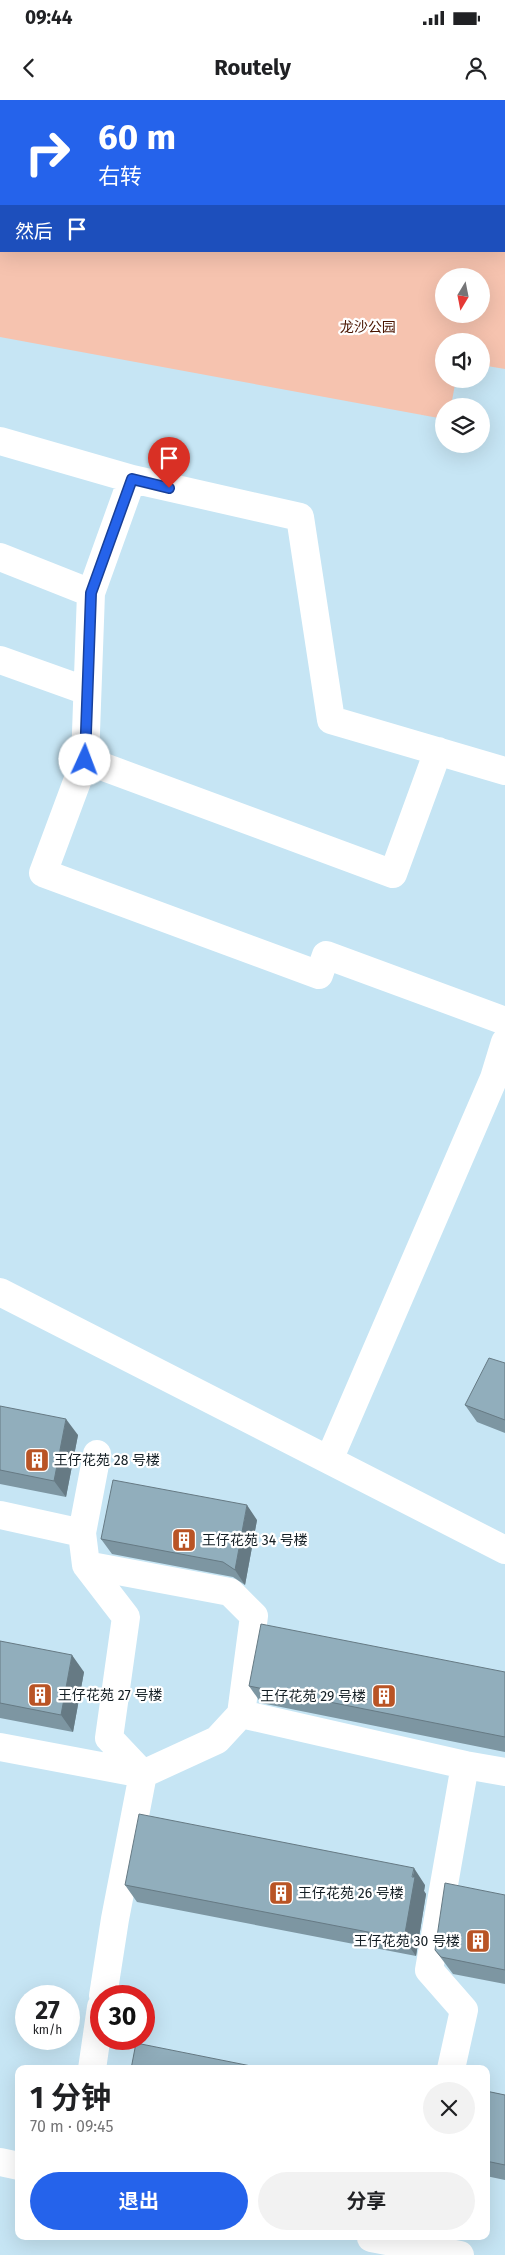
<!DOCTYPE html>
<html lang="zh">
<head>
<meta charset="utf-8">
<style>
  body { margin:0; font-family:"Fira Sans","Noto Sans SC",sans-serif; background:#f2f2f2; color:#202124; height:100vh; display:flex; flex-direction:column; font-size:19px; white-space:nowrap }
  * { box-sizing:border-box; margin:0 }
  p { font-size:16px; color:#757577 }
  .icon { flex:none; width:28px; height:28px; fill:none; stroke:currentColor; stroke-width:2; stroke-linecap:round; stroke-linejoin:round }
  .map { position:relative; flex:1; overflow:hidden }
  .details { position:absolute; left:15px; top:1965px; width:475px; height:175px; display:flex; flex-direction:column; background:#fff; border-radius:10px; box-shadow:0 5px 20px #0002 }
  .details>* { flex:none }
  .guide { position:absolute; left:0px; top:0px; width:505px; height:152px; box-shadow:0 5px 20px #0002; background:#2563eb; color:#fff; overflow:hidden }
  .needle { width:32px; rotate:190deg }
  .controls { position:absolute; left:435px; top:168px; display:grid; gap:10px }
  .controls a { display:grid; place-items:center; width:55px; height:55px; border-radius:50%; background:#fff; box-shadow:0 5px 20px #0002; font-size:25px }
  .speed { position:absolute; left:15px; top:1885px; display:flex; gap:10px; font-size:25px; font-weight:700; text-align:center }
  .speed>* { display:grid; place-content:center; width:65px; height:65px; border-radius:50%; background:#fff; box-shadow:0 5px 20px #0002; line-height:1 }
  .speed small { font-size:12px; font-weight:400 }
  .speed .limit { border:8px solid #d22; background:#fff; color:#111 }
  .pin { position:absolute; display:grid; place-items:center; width:42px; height:42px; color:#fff; margin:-51px -21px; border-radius:50% 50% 50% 0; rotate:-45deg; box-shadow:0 0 5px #0007 }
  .pin .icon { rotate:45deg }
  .me { position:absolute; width:55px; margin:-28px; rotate:2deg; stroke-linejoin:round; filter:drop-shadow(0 0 4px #0008) }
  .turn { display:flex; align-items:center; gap:18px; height:105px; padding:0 15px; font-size:22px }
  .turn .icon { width:65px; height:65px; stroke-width:2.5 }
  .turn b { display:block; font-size:35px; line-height:42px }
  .then { display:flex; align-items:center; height:48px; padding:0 15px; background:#0003; gap:10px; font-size:19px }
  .round { display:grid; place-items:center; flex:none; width:52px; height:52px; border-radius:26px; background:#f2f2f2 }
  .overview { display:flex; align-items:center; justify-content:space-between; height:85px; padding:0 15px }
  h1 { font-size:30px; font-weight:700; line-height:38px }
  .cta { display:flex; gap:10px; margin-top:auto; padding:10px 15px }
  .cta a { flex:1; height:58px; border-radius:30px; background:#2563eb; color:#fff; font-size:20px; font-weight:700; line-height:58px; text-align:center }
  .cta a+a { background:#f2f2f2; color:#202124 }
  .status { display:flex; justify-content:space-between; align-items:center; height:35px; padding:0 25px; background:#fff; direction:ltr }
  .status svg { height:14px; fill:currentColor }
  header { display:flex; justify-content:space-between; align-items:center; height:65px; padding:0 15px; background:#fff; font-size:22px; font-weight:700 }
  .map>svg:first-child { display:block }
  .green { fill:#f6c3af; fill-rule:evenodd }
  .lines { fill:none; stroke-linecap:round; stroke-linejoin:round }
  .minor { stroke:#fff; stroke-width:28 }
  .wall { fill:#7d96a2 }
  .shaded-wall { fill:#667a84 }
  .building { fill:#91aebc; stroke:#667a84 }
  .route-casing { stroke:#184099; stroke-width:12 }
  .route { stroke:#2563eb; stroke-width:9 }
  .labels { text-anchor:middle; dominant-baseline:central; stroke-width:4.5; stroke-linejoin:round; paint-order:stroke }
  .park-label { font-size:14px; fill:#4a1500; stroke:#fff }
  .poi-label { font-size:14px; fill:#131e24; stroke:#fff; text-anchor:start }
</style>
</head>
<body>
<div class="status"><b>09:44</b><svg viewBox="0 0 49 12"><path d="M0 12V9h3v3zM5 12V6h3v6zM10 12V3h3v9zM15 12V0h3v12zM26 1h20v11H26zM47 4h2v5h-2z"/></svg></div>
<header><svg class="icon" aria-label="back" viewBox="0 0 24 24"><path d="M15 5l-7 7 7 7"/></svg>Routely<svg class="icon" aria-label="person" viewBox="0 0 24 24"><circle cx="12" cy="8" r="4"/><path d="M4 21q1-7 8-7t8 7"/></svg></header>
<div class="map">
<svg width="505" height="2155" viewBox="0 0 505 2155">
  <rect width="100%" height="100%" fill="#c6e5f4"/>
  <path class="green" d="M 0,0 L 505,0 L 505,269 L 481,265 L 481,241 L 444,241 L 444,279 L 456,279 L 451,306 L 444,306 L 444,319 L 0,237 ZM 1,1 L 504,1 L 504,151 L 1,151 ZM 444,176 L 481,176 L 481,214 L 444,214 Z"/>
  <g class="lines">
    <path class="minor" d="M 0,341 L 132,379 L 91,493 L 85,660 L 393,774 L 438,651
      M 132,379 L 300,417 L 331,620 L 505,671
      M 0,457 L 91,493
      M 0,560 L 87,591
      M 85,660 L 43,773 L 319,875 L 326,855 L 505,921
      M 0,1192 L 505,1450
      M 97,1354 L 82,1433 L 86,1465 L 126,1517 L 109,1638 L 143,1674 L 115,1819 L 103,1896
      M 329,1360 L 494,978 L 505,942
      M 0,1415 L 82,1433
      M 241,1614 L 465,1665 L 429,1870 L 464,1910 L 451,1969
      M 0,1647 L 143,1674 L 217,1640 L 241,1614 L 254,1516 L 230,1492 L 86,1465
      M 465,1665 L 505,1672
      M 92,1969 L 101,1907
      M 0,2062 L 19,2066
      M 371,2138 L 460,2155"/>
  </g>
  <path class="wall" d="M 505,1263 L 505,1333 L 477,1322 L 465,1305 Z
    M 0,1306 L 78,1335 L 66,1397 L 0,1384 Z
    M 257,1420 L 245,1485 L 233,1477 L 112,1454 L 101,1439 Z
    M 0,1541 L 84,1572 L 73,1632 L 0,1618 Z
    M 505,1572 L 505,1652 L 261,1603 L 249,1586 Z
    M 125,1785 L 425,1785 L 424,1791 L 426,1794 L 416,1856 L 137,1802 Z
    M 505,1795 L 505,1884 L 453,1874 L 435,1850 Z
    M 486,1991 L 505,1995 L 505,2080 L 486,2076 Z"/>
  <path class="shaded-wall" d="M 66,1319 L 78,1335 L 66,1397 L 54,1381 Z
    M 247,1405 L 257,1420 L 245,1485 L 235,1470 Z
    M 72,1555 L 84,1572 L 73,1632 L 61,1615 Z
    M 414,1768 L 425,1785 L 424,1791 L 426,1794 L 416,1856 L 404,1839 Z"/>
  <path class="building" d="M 489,1258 L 505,1263 L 505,1320 L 465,1305 Z
    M 0,1306 L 66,1319 L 54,1381 L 0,1370 Z
    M 113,1380 L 247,1405 L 235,1470 L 223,1462 L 101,1439 Z
    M 261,1524 L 505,1572 L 505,1637 L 249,1586 Z
    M 0,1541 L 72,1555 L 61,1615 L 0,1603 Z
    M 139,1714 L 414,1768 L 412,1777 L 415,1777 L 404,1839 L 125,1785 Z
    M 445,1783 L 505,1795 L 505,1870 L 441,1857 L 435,1850 Z
    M 136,1943 L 266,1969 L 131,1969 Z
    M 486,1991 L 505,1995 L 505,2065 L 486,2061 Z"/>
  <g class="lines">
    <defs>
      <path id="route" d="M 85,660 L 91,493 L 132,379 L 169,388"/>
    </defs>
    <use href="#route" class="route-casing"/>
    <use href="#route" class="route"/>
  </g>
  <defs>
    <symbol id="building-square" viewBox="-11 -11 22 22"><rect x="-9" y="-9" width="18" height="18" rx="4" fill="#b95425" stroke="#fff"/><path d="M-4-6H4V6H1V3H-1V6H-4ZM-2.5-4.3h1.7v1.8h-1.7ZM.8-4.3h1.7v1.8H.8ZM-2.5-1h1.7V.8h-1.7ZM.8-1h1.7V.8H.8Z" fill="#fff"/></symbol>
  </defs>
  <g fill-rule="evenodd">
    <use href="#building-square" x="23" y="1346" width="28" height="28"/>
    <use href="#building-square" x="170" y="1426" width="28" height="28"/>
    <use href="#building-square" x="26" y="1581" width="28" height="28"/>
    <use href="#building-square" x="370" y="1582" width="28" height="28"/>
    <use href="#building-square" x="267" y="1779" width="28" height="28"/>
    <use href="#building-square" x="464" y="1827" width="28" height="28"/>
  </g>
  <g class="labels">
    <g class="park-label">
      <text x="368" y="227">龙沙公园</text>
    </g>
    <g class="poi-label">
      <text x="54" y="1360">王仔花苑 28 号楼</text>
      <text x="202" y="1440">王仔花苑 34 号楼</text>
      <text x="58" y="1595">王仔花苑 27 号楼</text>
      <text x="366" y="1596" text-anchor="end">王仔花苑 29 号楼</text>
      <text x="298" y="1793">王仔花苑 26 号楼</text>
      <text x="460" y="1841" text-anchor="end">王仔花苑 30 号楼</text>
    </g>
  </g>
</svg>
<div class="controls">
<a><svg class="needle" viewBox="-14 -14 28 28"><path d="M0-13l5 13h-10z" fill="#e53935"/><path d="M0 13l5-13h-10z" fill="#757577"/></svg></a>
<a><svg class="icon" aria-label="sound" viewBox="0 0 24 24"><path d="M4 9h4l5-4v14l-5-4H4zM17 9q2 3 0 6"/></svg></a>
<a><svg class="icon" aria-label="layers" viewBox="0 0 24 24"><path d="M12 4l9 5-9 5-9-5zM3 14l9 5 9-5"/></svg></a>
</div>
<div class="speed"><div>27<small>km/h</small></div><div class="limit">30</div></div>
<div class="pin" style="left:169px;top:388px;background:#d93025"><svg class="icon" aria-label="arrive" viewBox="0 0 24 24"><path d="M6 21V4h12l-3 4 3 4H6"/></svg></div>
<svg class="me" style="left:85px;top:660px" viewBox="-20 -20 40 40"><circle r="19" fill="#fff"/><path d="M0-13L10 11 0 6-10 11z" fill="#2563eb"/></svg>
<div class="guide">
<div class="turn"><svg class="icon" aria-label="right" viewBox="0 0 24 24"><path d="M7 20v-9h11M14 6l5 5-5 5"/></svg><div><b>60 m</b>右转</div></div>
<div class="then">然后<svg class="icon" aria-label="arrive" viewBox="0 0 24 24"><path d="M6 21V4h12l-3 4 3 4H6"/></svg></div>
</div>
<section class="details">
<div class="overview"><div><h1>1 分钟</h1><p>70 m · 09:45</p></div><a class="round"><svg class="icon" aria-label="close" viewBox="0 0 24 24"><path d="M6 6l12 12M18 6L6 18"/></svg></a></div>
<div class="cta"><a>退出</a><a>分享</a></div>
</section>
</div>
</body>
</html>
